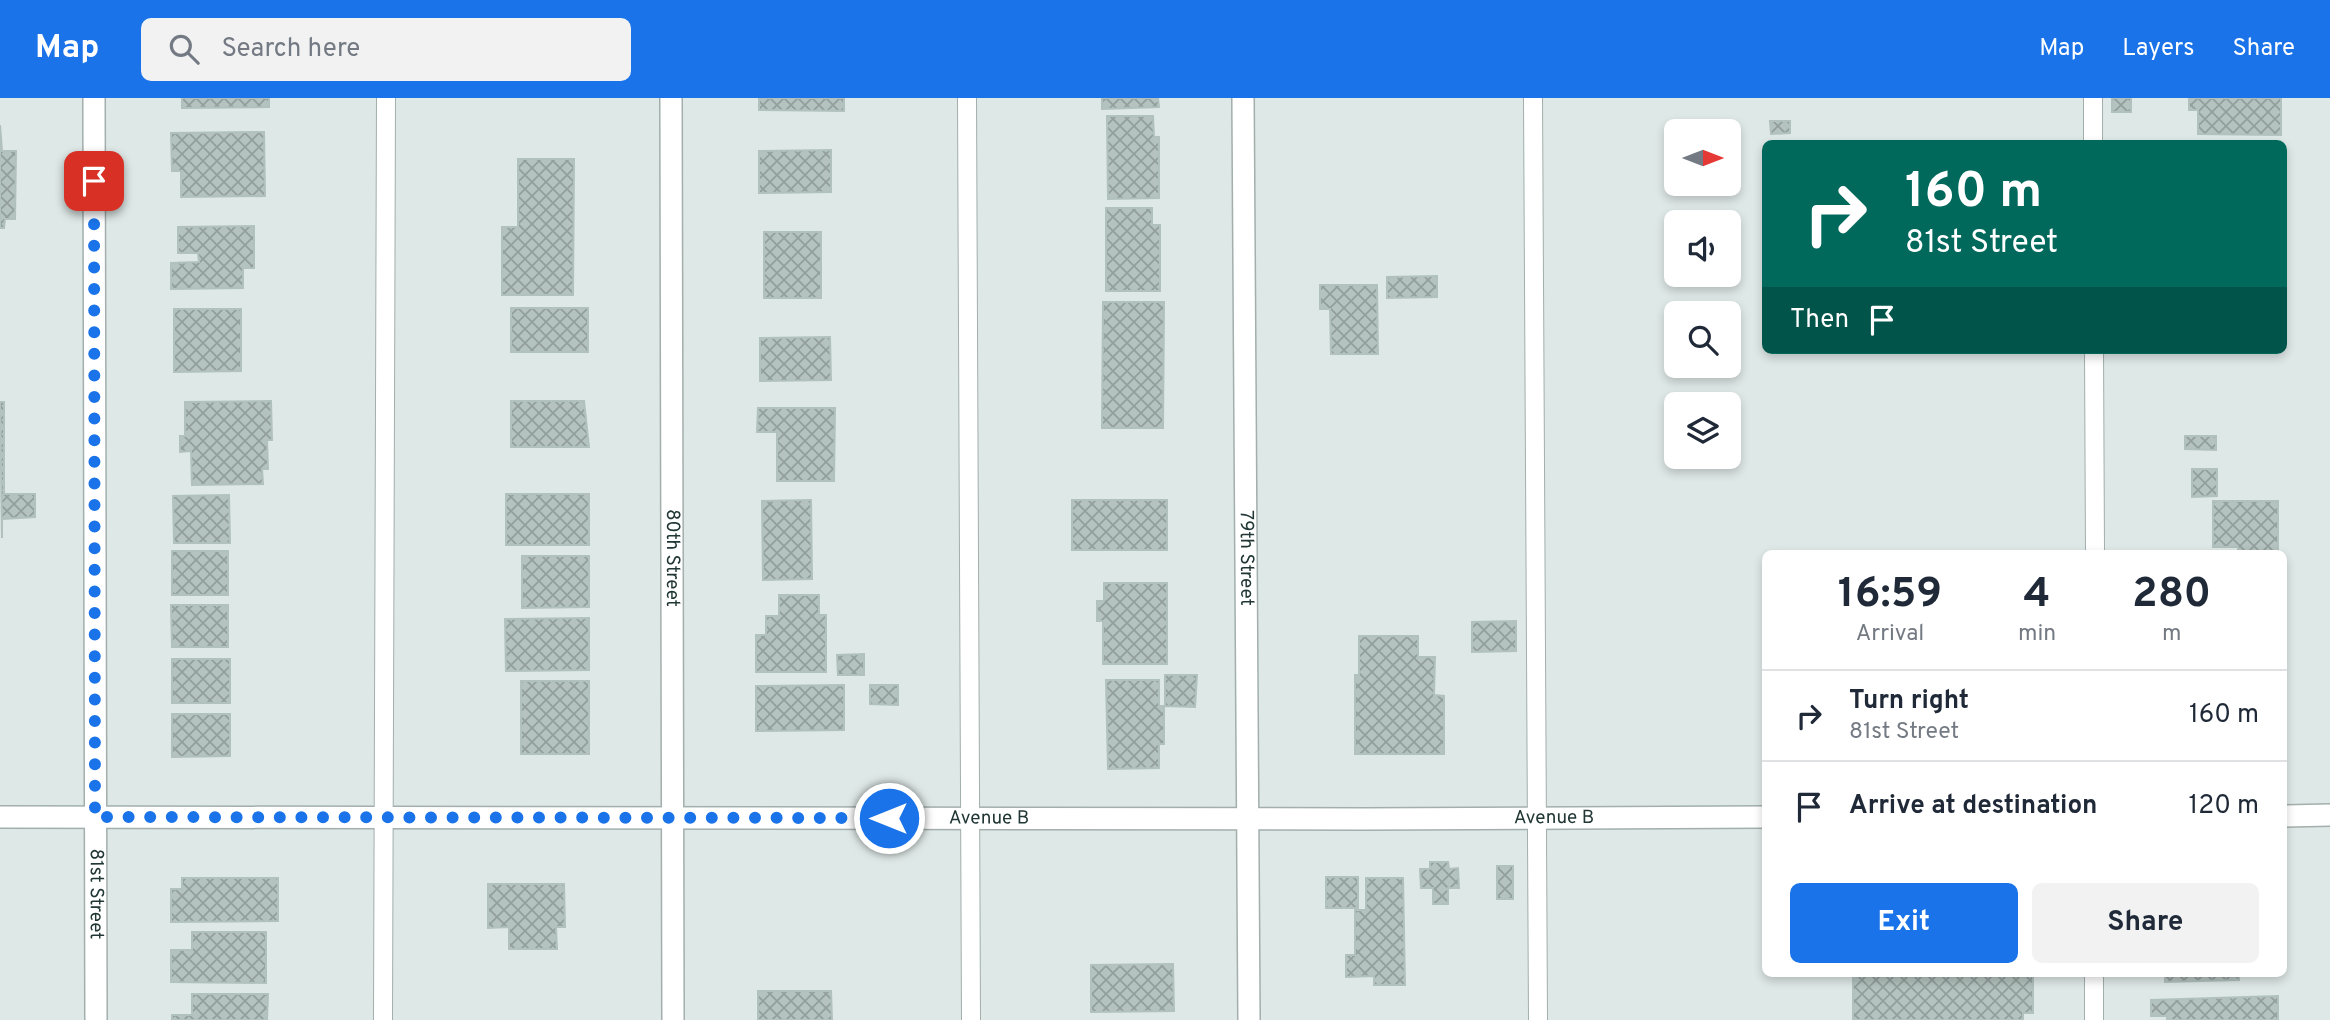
<!DOCTYPE html>
<html lang="en">
<head>
<meta charset="utf-8">
<style>
  body { margin:0; font-family:Overpass,sans-serif; background:#f2f2f3; color:#1f2937; height:100vh; display:flex; flex-direction:column; font-size:26px; white-space:nowrap }
  * { box-sizing:border-box; margin:0 }
  p { font-size:23px; color:#747a83 }
  .icon { flex:none; width:38px; height:38px; fill:none; stroke:currentColor; stroke-width:2; stroke-linecap:round; stroke-linejoin:round }
  .map { position:relative; flex:1; overflow:hidden }
  .sheet { position:absolute; left:1762px; top:452px; width:525px; height:427px; display:flex; flex-direction:column; background:#fff; border-radius:10px; box-shadow:0 4px 10px #0003 }
  .sheet>* { flex:none }
  .top-card { position:absolute; left:1762px; top:42px; width:525px; height:214px; border-radius:10px; box-shadow:0 4px 10px #0003; background:#00695c; color:#fff; overflow:hidden }
  .needle { width:46px; rotate:90deg }
  .tools { position:absolute; left:1664px; top:21px; display:grid; gap:14px }
  .tools a { display:grid; place-items:center; width:77px; height:77px; border-radius:10px; background:#fff; box-shadow:0 4px 10px #0003; font-size:35px }
  .pin { position:absolute; display:grid; place-items:center; width:60px; height:60px; color:#fff; margin:-30px; border-radius:14px; box-shadow:0 4px 10px #0006 }
  .me { position:absolute; width:77px; margin:-38px; rotate:270deg; stroke-linejoin:round; filter:drop-shadow(0 0 5px #0008) }
  .turn { display:flex; align-items:center; gap:24px; height:147px; padding:0 28px; font-size:32px }
  .turn .icon { width:91px; height:91px; stroke-width:2.5 }
  .turn b { display:block; font-size:49px; line-height:60px }
  .then { display:flex; align-items:center; height:66px; padding:0 28px; background:#0003; gap:14px; font-size:26px }
  .eta { display:flex; justify-content:space-evenly; align-items:center; height:119px; text-align:center }
  .eta b { font-size:42px; font-weight:700; line-height:49px }
  .cta { display:flex; gap:14px; margin-top:auto; padding:14px 28px }
  .cta a { flex:1; height:80px; border-radius:10px; background:#1a73e8; color:#fff; font-size:28px; font-weight:700; line-height:80px; text-align:center }
  .cta a+a { background:#f2f2f3; color:#1f2937 }
  ul { padding:0; list-style:none }
  li { display:flex; align-items:center; gap:21px; height:91px; padding:0 28px; border-top:2px solid #e0e1e3 }
  li div { flex:1 }
  li b { display:block; font-size:26px }
  li em { font-style:normal }
  header { display:flex; align-items:center; gap:42px; box-sizing:border-box; height:98px; padding:0 35px; background:#1a73e8; color:#fff }
  header strong { font-size:33px }
  nav { display:flex; gap:38px; margin-inline-start:auto; font-size:24px }
  .search { width:490px; height:63px; background:#f2f2f3; display:flex; align-items:center; gap:18px; box-sizing:border-box; padding:0 24px; border-radius:10px; color:#747a83; font-size:26px }
  .map>svg:first-child { display:block }
  .building { fill:url(#building-cross-hatch); stroke:#b1c1be; stroke-width:2 }
  .lines { fill:none; stroke-linecap:round; stroke-linejoin:round }
  .lane-casing { stroke:#a2afad; stroke-width:20 }
  .street-casing { stroke:#a2afad; stroke-width:24 }
  .lane { stroke:#fff; stroke-width:18 }
  .street { stroke:#fff; stroke-width:21 }
  .route { stroke:#1a73e8; stroke-width:12; stroke-dasharray:0 21.6 }
  .labels { text-anchor:middle; dominant-baseline:central; stroke-width:7; stroke-linejoin:round; paint-order:stroke }
  .street-label { font-size:19px; fill:#213735; stroke:#eef6f3 }
</style>
</head>
<body>
<header>
<strong>Map</strong>
<div class="search"><svg class="icon" aria-label="search" viewBox="0 0 24 24"><circle cx="10" cy="10" r="6"/><path d="M15 15l6 6"/></svg>Search here</div>
<nav><a>Map</a><a>Layers</a><a>Share</a></nav>
</header>
<div class="map">
<svg width="2330" height="922" viewBox="0 0 2330 922">
  <defs>
    <pattern id="building-cross-hatch" width="8" height="8" patternUnits="userSpaceOnUse" patternTransform="scale(1.75)"><rect width="8" height="8" fill="#b4c3bf"/><path d="M0 0l8 8M0 8l8-8" fill="none" stroke="#929f9c"/></pattern>
  </defs>
  <rect width="100%" height="100%" fill="#dee8e6"/>
  <path class="building" d="M 182,0 L 269,0 L 269,9 L 182,10 Z
    M 759,0 L 844,0 L 844,13 L 759,12 Z
    M 1102,0 L 1158,0 L 1159,9 L 1102,11 Z
    M 2112,0 L 2131,0 L 2131,14 L 2112,14 Z
    M 2189,0 L 2281,0 L 2281,37 L 2198,36 L 2198,12 L 2189,12 Z
    M 1107,18 L 1153,18 L 1154,39 L 1159,39 L 1159,100 L 1108,101 Z
    M 1770,23 L 1790,23 L 1790,35 L 1771,36 Z
    M 0,27 L 2,53 L 16,53 L 15,121 L 5,121 L 4,130 L 0,130 Z
    M 264,34 L 265,98 L 181,99 L 181,73 L 172,73 L 171,35 Z
    M 831,52 L 831,94 L 759,95 L 759,53 Z
    M 518,61 L 574,61 L 573,197 L 502,197 L 502,129 L 518,129 Z
    M 1106,110 L 1152,110 L 1152,127 L 1160,127 L 1160,193 L 1106,193 Z
    M 254,128 L 254,170 L 243,170 L 243,190 L 171,191 L 171,165 L 199,164 L 198,155 L 178,155 L 178,129 Z
    M 764,134 L 821,134 L 821,200 L 764,200 Z
    M 1437,178 L 1437,199 L 1387,200 L 1387,179 Z
    M 1320,187 L 1377,187 L 1378,256 L 1331,256 L 1330,211 L 1320,211 Z
    M 1103,204 L 1164,204 L 1163,330 L 1102,330 Z
    M 511,210 L 588,210 L 588,254 L 511,254 Z
    M 174,211 L 241,211 L 241,273 L 174,274 Z
    M 830,239 L 831,282 L 760,283 L 760,240 Z
    M 271,303 L 272,342 L 267,342 L 268,371 L 262,371 L 263,386 L 192,387 L 191,353 L 180,354 L 180,338 L 185,338 L 185,304 Z
    M 511,303 L 584,303 L 589,349 L 511,349 Z
    M 0,304 L 4,304 L 4,396 L 35,396 L 35,419 L 2,421 L 2,440 Z
    M 758,310 L 835,310 L 834,383 L 777,383 L 777,334 L 757,334 Z
    M 2185,338 L 2216,338 L 2216,352 L 2185,351 Z
    M 2192,371 L 2217,371 L 2217,398 L 2192,399 Z
    M 506,396 L 589,396 L 589,447 L 506,447 Z
    M 229,397 L 230,445 L 174,445 L 173,398 Z
    M 811,402 L 812,481 L 763,482 L 762,403 Z
    M 1072,402 L 1167,402 L 1167,452 L 1072,452 Z
    M 2213,403 L 2278,403 L 2278,455 L 2238,455 L 2238,449 L 2213,449 Z
    M 172,453 L 228,453 L 228,497 L 172,497 Z
    M 522,458 L 589,458 L 589,509 L 522,510 Z
    M 1104,485 L 1167,485 L 1167,566 L 1103,566 L 1103,523 L 1097,523 L 1097,503 L 1104,503 Z
    M 779,497 L 819,497 L 819,517 L 826,517 L 826,574 L 756,574 L 756,537 L 766,537 L 766,518 L 779,518 Z
    M 171,507 L 228,507 L 228,549 L 172,549 Z
    M 589,520 L 589,572 L 506,573 L 505,521 Z
    M 1516,523 L 1516,553 L 1472,554 L 1472,524 Z
    M 1359,538 L 1418,538 L 1418,559 L 1435,559 L 1434,597 L 1444,598 L 1444,656 L 1355,656 L 1355,577 L 1359,577 Z
    M 864,556 L 864,577 L 838,577 L 837,557 Z
    M 172,561 L 230,561 L 230,605 L 172,605 Z
    M 1165,577 L 1197,577 L 1195,609 L 1165,608 Z
    M 1106,582 L 1159,582 L 1159,608 L 1164,608 L 1164,646 L 1159,646 L 1159,670 L 1108,671 Z
    M 521,583 L 589,583 L 589,656 L 521,656 Z
    M 844,587 L 844,632 L 756,633 L 756,588 Z
    M 870,587 L 898,587 L 898,607 L 870,606 Z
    M 172,616 L 230,616 L 230,658 L 172,659 Z
    M 1430,764 L 1448,764 L 1449,771 L 1458,770 L 1459,790 L 1448,790 L 1448,806 L 1433,806 L 1433,790 L 1421,790 L 1420,771 L 1430,771 Z
    M 1497,768 L 1513,768 L 1513,801 L 1497,801 Z
    M 1326,779 L 1358,779 L 1358,810 L 1326,810 Z
    M 182,780 L 278,780 L 278,823 L 171,824 L 171,791 L 182,791 Z
    M 1366,780 L 1403,780 L 1405,887 L 1374,887 L 1374,878 L 1346,879 L 1346,857 L 1355,857 L 1355,812 L 1366,812 Z
    M 488,786 L 564,786 L 565,829 L 556,829 L 557,851 L 509,851 L 509,829 L 488,830 Z
    M 192,834 L 266,834 L 266,885 L 171,884 L 171,852 L 192,852 Z
    M 1173,866 L 1174,913 L 1091,914 L 1091,867 Z
    M 1853,875 L 2033,875 L 2033,915 L 2023,915 L 2023,922 L 1853,922 Z
    M 2165,875 L 2239,875 L 2239,882 L 2165,884 Z
    M 758,893 L 831,893 L 832,922 L 758,922 Z
    M 192,896 L 268,896 L 267,922 L 172,922 L 172,917 L 192,917 Z
    M 2278,898 L 2278,922 L 2167,922 L 2167,918 L 2151,918 L 2151,902 Z"/>
  <g class="lines">
    <defs>
      <path id="lane" d="M 967,0 L 971,922
        M 1533,0 L 1538,922
        M 2093,0 L 2093,46
        M 2094,252 L 2095,455
        M 383,922 L 386,0
        M 2094,922 L 2094,875"/>
      <g id="street">
        <path id="s1" d="M 94,0 L 96,922"/>
        <path id="s2" d="M 671,0 L 673,922"/>
        <path id="s3" d="M 1243,0 L 1249,922"/>
        <path d="M 2284,718 L 2330,717"/>
        <path id="s4" d="M 0,719 L 1365,721 L 1766,719"/>
      </g>
    </defs>
    <use href="#lane" class="lane-casing"/>
    <use href="#street" class="street-casing"/>
    <use href="#lane" class="lane"/>
    <use href="#street" class="street"/>
  </g>
  <g class="lines">
    <path class="route" d="M 94,83 L 95,719 L 889,720"/>
  </g>
  <g class="labels">
    <g class="street-label">
      <text stroke="none"><textPath href="#s2" startOffset="460">80th Street</textPath></text>
      <text stroke="none"><textPath href="#s3" startOffset="460">79th Street</textPath></text>
      <text stroke="none"><textPath href="#s4" startOffset="989">Avenue B</textPath></text>
      <text stroke="none"><textPath href="#s4" startOffset="1554">Avenue B</textPath></text>
      <text stroke="none"><textPath href="#s1" startOffset="796">81st Street</textPath></text>
    </g>
  </g>
</svg>
<div class="tools">
<a><svg class="needle" viewBox="-14 -14 28 28"><path d="M0-13l5 13h-10z" fill="#e53935"/><path d="M0 13l5-13h-10z" fill="#747a83"/></svg></a>
<a><svg class="icon" aria-label="sound" viewBox="0 0 24 24"><path d="M4 9h4l5-4v14l-5-4H4zM17 9q2 3 0 6"/></svg></a>
<a><svg class="icon" aria-label="search" viewBox="0 0 24 24"><circle cx="10" cy="10" r="6"/><path d="M15 15l6 6"/></svg></a>
<a><svg class="icon" aria-label="layers" viewBox="0 0 24 24"><path d="M12 4l9 5-9 5-9-5zM3 14l9 5 9-5"/></svg></a>
</div>
<div class="pin" style="left:94px;top:83px;background:#d93025"><svg class="icon" aria-label="arrive" viewBox="0 0 24 24"><path d="M6 21V4h12l-3 4 3 4H6"/></svg></div>
<svg class="me" style="left:889px;top:720px" viewBox="-20 -20 40 40"><circle r="17" fill="#1a73e8" stroke="#fff" stroke-width="3"/><path d="M0-11L8 9 0 5-8 9z" fill="#fff"/></svg>
<div class="top-card">
<div class="turn"><svg class="icon" aria-label="right" viewBox="0 0 24 24"><path d="M7 20v-9h11M14 6l5 5-5 5"/></svg><div><b>160 m</b>81st Street</div></div>
<div class="then">Then<svg class="icon" aria-label="arrive" viewBox="0 0 24 24"><path d="M6 21V4h12l-3 4 3 4H6"/></svg></div>
</div>
<section class="sheet">
<div class="eta">
<div><b>16:59</b><p>Arrival</p></div>
<div><b>4</b><p>min</p></div>
<div><b>280</b><p>m</p></div>
</div>
<ul>
<li><svg class="icon" aria-label="right" viewBox="0 0 24 24"><path d="M7 20v-9h11M14 6l5 5-5 5"/></svg><div><b>Turn right</b><p>81st Street</p></div><em>160 m</em></li>
<li><svg class="icon" aria-label="arrive" viewBox="0 0 24 24"><path d="M6 21V4h12l-3 4 3 4H6"/></svg><div><b>Arrive at destination</b></div><em>120 m</em></li>
</ul>
<div class="cta"><a>Exit</a><a>Share</a></div>
</section>
</div>
</body>
</html>
